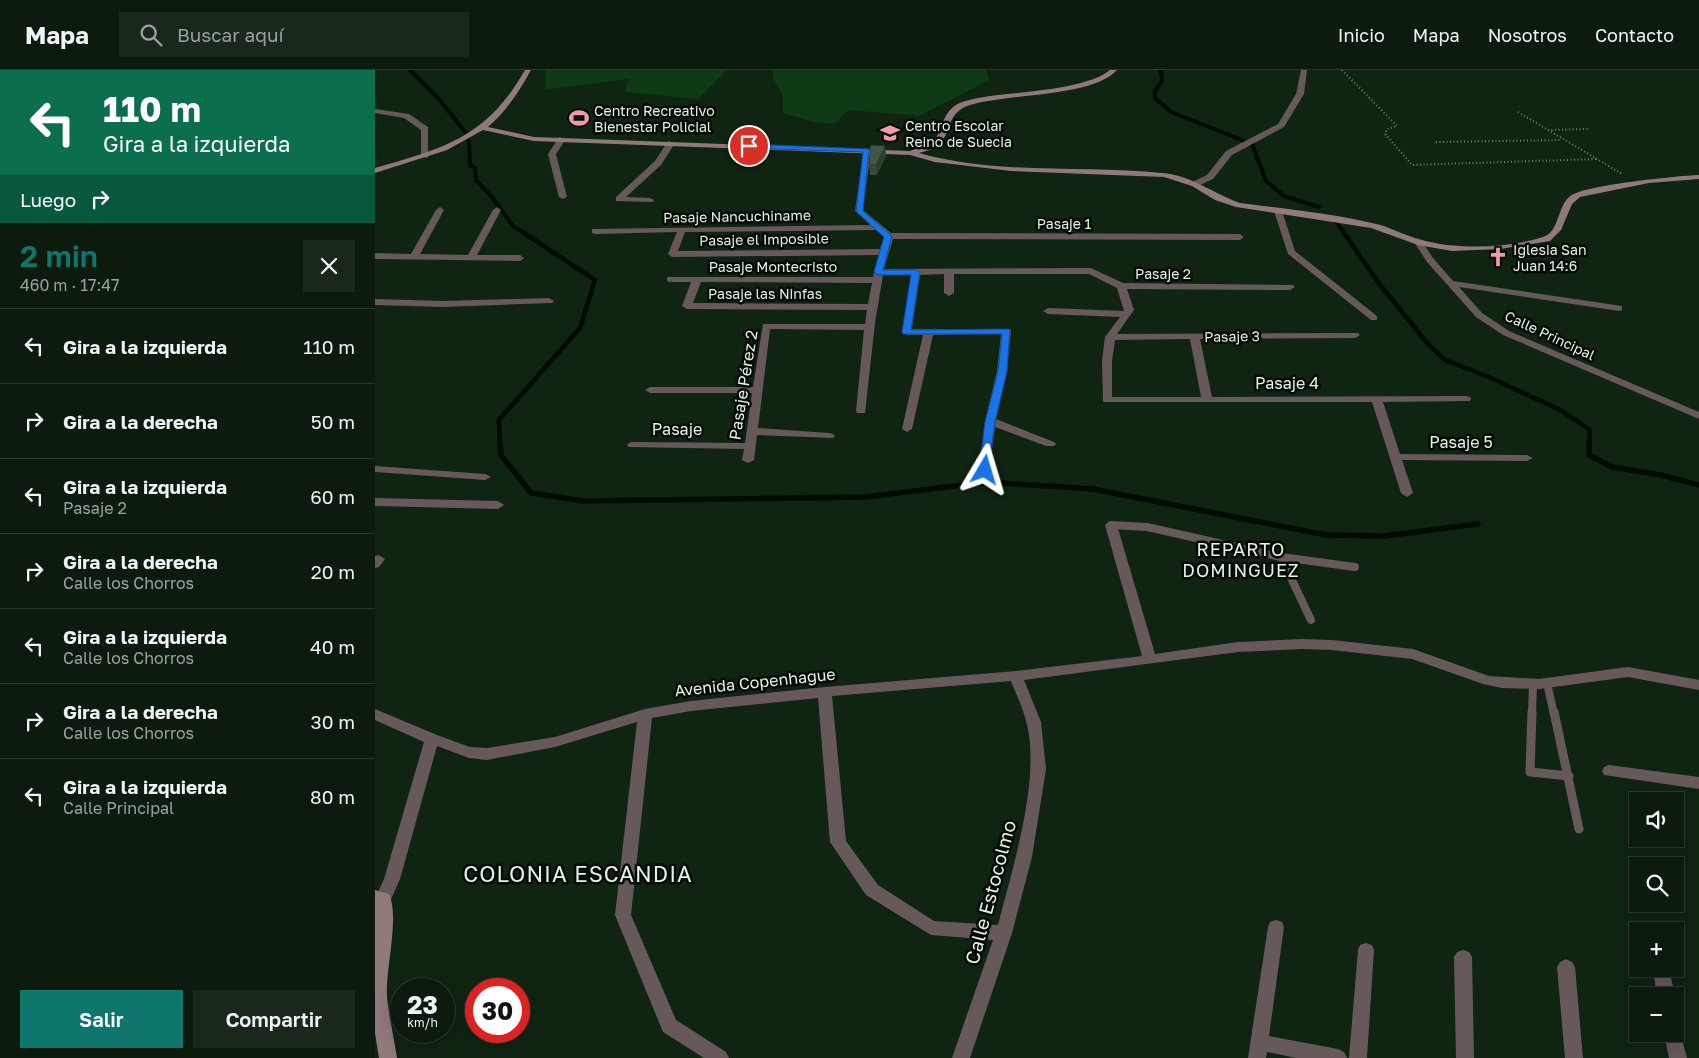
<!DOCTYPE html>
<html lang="es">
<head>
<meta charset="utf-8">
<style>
  body { margin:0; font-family:"Golos Text",sans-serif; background:#1a281c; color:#f1f3f6; height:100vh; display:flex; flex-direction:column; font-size:19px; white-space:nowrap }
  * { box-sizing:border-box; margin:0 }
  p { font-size:16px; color:#9aa19e }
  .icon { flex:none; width:28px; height:28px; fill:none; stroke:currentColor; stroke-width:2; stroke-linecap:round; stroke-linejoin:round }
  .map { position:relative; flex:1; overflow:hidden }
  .sheet { display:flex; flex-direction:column; background:#0c1b0e; width:375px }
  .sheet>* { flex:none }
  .hud { background:#0b6e4f; color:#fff; overflow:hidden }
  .tools { position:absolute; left:1254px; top:722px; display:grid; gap:10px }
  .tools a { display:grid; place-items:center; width:55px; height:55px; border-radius:0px; background:#0c1b0e; box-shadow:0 5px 20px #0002,0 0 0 1px #2c392e; font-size:25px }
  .speed { position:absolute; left:15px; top:908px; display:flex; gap:10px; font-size:25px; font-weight:700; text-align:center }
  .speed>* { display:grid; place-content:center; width:65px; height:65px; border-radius:50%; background:#0c1b0e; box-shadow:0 5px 20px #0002,0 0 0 1px #2c392e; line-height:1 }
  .speed small { font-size:12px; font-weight:400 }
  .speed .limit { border:8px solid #d22; background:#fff; color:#111 }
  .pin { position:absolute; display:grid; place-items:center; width:42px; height:42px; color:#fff; margin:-21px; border:2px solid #fff; border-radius:50%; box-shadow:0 1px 5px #0007 }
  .me { position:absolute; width:55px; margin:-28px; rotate:7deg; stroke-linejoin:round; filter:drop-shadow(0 0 4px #0008) }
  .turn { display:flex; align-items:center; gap:18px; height:105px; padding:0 20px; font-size:22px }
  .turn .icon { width:65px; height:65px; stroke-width:2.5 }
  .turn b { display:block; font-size:35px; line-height:42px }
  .then { display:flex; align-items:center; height:48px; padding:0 20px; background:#0003; gap:10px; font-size:19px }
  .round { display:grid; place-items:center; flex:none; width:52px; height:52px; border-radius:0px; background:#1a281c }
  .head { display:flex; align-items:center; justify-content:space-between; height:85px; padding:0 20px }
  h1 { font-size:30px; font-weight:600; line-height:38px; color:#0f766e }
  .primary-button { display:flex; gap:10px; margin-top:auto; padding:10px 20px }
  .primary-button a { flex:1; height:58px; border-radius:0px; background:#0f766e; color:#fff; font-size:20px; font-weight:600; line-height:58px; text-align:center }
  .primary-button a+a { background:#1a281c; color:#f1f3f6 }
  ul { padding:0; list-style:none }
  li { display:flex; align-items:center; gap:15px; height:75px; padding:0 20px; border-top:1px solid #2c392e }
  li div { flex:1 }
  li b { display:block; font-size:19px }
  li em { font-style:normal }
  header { display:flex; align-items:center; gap:30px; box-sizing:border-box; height:70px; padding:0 25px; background:#0c1b0e; border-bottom:1px solid #2c392e }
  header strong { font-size:24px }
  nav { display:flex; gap:28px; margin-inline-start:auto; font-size:18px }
  .search { width:350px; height:45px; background:#1a281c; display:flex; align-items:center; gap:12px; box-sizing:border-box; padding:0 18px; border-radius:0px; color:#9aa19e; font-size:19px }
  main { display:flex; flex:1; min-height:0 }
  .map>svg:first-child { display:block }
  .green { fill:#0e3b15 }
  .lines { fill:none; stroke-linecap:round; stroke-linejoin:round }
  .stream-far2 { stroke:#000b00; stroke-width:4 }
  .stream-far1 { stroke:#000b00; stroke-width:4.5 }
  .stream { stroke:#000b00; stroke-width:5.5 }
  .path { stroke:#708172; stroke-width:2; stroke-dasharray:1 2.5; stroke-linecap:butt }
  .lane-far1 { stroke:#67585a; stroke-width:8 }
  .lane { stroke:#67585a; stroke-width:9 }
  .street { fill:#67585a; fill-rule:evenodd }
  .secondary { fill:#90787b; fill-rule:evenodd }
  .wall { fill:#394c3a }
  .shaded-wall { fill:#2e3e30 }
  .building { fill:#425844; stroke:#2e3e30 }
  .route { fill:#1a73e8; stroke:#114b97 }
  .labels { text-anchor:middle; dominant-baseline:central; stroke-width:5; stroke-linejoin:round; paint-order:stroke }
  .far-poi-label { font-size:14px; fill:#e4f1e5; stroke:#040b05; text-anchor:start }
  .far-street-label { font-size:14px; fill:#e4f1e5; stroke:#040b05 }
  .street-label { font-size:16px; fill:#e4f1e5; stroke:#040b05 }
  .neighbourhood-label { font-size:18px; letter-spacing:1px; fill:#e4f1e5; stroke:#040b05 }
  .near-street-label { font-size:19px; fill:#e4f1e5; stroke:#040b05 }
  .near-quarter-label { font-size:22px; letter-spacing:1px; fill:#e4f1e5; stroke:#040b05 }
</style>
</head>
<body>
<header>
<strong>Mapa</strong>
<div class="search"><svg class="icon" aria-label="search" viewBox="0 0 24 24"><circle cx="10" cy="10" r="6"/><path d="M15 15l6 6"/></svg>Buscar aquí</div>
<nav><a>Inicio</a><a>Mapa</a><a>Nosotros</a><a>Contacto</a></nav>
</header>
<main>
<section class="sheet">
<div class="hud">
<div class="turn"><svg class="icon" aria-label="left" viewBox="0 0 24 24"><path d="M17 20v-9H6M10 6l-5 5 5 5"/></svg><div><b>110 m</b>Gira a la izquierda</div></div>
<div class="then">Luego<svg class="icon" aria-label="right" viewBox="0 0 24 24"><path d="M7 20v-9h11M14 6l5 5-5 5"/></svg></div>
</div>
<div class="head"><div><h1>2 min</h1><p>460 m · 17:47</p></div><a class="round"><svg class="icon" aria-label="close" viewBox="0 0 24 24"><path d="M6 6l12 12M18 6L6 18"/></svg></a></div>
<ul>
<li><svg class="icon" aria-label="left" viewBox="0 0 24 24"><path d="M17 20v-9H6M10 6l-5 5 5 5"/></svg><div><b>Gira a la izquierda</b></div><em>110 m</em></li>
<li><svg class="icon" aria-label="right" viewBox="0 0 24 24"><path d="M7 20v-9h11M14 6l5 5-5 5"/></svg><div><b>Gira a la derecha</b></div><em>50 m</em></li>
<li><svg class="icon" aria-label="left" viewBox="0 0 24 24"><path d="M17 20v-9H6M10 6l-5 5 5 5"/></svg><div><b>Gira a la izquierda</b><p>Pasaje 2</p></div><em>60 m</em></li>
<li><svg class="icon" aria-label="right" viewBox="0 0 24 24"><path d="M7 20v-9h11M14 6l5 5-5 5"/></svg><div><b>Gira a la derecha</b><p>Calle los Chorros</p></div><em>20 m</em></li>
<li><svg class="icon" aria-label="left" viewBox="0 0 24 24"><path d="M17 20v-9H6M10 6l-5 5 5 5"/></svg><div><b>Gira a la izquierda</b><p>Calle los Chorros</p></div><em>40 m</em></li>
<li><svg class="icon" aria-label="right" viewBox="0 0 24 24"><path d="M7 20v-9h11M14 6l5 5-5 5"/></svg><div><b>Gira a la derecha</b><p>Calle los Chorros</p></div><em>30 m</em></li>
<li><svg class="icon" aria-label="left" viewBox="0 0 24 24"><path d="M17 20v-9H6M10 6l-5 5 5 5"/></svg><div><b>Gira a la izquierda</b><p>Calle Principal</p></div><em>80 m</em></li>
</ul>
<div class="primary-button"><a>Salir</a><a>Compartir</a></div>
</section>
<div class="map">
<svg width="1324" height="988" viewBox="0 0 1324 988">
  <rect width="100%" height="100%" fill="#102412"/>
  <path class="green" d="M 171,0 L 355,0 L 351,1 L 323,29 L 250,22 L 253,9 L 170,20 Z
    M 398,0 L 611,0 L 614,10 L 544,46 L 473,40 L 459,54 L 439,52 L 408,43 L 408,26 L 398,8 Z"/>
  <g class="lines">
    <path class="stream-far2" d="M 35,0 L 63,28 L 91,63
      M 786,0 L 787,11 L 780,21 L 780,28 L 796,42 L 877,74 L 891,111 L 909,126 L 944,137
      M 94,71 L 95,95 L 100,98 L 101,110 L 116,126 L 138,156 L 151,164
      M 960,151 L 970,164"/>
    <path class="stream-far1" d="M 969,163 L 1003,212 L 1052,273 L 1070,290 L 1114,307 L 1187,341 L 1215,360 L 1214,375
      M 125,375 L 124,350 L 205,258 L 220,210 L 149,163"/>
    <path class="stream" d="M 125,373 L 126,385 L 156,423 L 208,431 L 491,427 L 611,412 L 718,419 L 951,465 L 1009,466 L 1103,454
      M 1214,373 L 1214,385 L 1237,397 L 1286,405 L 1324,415"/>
    <path class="path" d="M 967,0 L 1022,56 L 1012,59 L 1010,64 L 1037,95 L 1221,89
      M 1143,42 L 1247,104
      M 1173,60 L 1213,59
      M 1061,72 L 1186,70"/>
    <path class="lane-far1" d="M 736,455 L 772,457 L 906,487 L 980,497
      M 906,487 L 936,550
      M 1172,613 L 1179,644
      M 1157,644 L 1158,615"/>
    <path class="lane" d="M 1157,642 L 1155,702 L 1194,706
      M 1179,642 L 1204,759"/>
    <path class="street" d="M 926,0 L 932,0 L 929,24 L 909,57 L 857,85 L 838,109 L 823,116 L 817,116 L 817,112 L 832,105 L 851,81 L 903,54 L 921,24 Z
      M 0,39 L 34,44 L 53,57 L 53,88 L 46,86 L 46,60 L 29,48 L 0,43 Z
      M 184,67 L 191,69 L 181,84 L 192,127 L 188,129 L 184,127 L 173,84 Z
      M 293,71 L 300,73 L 286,95 L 251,127 L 275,128 L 279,130 L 278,132 L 241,131 L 241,127 L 280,91 Z
      M 489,78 L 496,80 L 488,140 L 516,163 L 865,164 L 869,167 L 865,170 L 518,169 L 509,199 L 716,198 L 748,213 L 918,215 L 920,217 L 915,220 L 752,219 L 759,240 L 742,264 L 983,263 L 985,265 L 980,268 L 825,269 L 837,327 L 1091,326 L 1095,327 L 1096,329 L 1095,331 L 1008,332 L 1025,384 L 1152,385 L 1158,388 L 1152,391 L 1027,390 L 1038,423 L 1032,427 L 1026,423 L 997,332 L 728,332 L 727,291 L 730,267 L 745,247 L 673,244 L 668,241 L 673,238 L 749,241 L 742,218 L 714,204 L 579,204 L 579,223 L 574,226 L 569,223 L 569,204 L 545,205 L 537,259 L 634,259 L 636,261 L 632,301 L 621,349 L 679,372 L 681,374 L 679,376 L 671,376 L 620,357 L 614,402 L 606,402 L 604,400 L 610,351 L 622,301 L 626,264 L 558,265 L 537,359 L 532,362 L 527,359 L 548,265 L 532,265 L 527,262 L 536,205 L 508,205 L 500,253 L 490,343 L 482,343 L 481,341 L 489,260 L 395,259 L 383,358 L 454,363 L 458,364 L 460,366 L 458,368 L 382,365 L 379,390 L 373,393 L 367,390 L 369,379 L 254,377 L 252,375 L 254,373 L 258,372 L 370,373 L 377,323 L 275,323 L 270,320 L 275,317 L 378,317 L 388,254 L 490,254 L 492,240 L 312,239 L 307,236 L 316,212 L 295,212 L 292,211 L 292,207 L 498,207 L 504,185 L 297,187 L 293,184 L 302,162 L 220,164 L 217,163 L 217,159 L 495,155 L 480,141 ZM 501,160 L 509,167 L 505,179 L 303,181 L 310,162 ZM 326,212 L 497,213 L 493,234 L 318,233 ZM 815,269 L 826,327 L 737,327 L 737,291 L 740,270 Z
      M 65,137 L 69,140 L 45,184 L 93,185 L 118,140 L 122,137 L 126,140 L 102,185 L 145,185 L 149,188 L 145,191 L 0,189 L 0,183 L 36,184 L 61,140 Z
      M 900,139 L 907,141 L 920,181 L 1002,246 L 1002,250 L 996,250 L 913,184 L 899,141 Z
      M 1043,169 L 1046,170 L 1058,188 L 1078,211 L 1247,236 L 1247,240 L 1244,241 L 1084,217 L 1107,243 L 1134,261 L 1324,342 L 1324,349 L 1128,265 L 1101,247 L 1052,192 L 1039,172 Z
      M 174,228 L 179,231 L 177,233 L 68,237 L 0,235 L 0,229 L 68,231 Z
      M 0,396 L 110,404 L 116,407 L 110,410 L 0,402 Z
      M 0,428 L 123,431 L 129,435 L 123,439 L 0,436 Z
      M 736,451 L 742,455 L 780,584 L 863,572 L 927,569 L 957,570 L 1038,579 L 1114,606 L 1164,609 L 1253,597 L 1324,610 L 1324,620 L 1253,607 L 1164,619 L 1127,618 L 1108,614 L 1037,589 L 957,580 L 927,579 L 863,582 L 649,610 L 666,652 L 671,699 L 657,787 L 637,863 L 595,988 L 577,988 L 618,870 L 556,865 L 491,825 L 455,772 L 443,628 L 316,641 L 277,648 L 256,845 L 301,950 L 351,982 L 354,988 L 329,988 L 288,962 L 240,845 L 262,652 L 180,677 L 112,690 L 94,688 L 62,676 L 25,809 L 14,834 L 8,836 L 2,834 L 0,829 L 9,809 L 49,672 L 0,650 L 0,639 L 62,665 L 95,677 L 112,678 L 180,667 L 270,639 L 316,631 L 450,617 L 641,601 L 767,586 L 730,455 ZM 636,611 C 641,624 648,638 651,651 C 667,706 637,800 623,855 L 559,851 L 503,815 L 471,771 L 457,626 Z
      M 4,485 L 10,489 L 4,497 L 0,498 L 0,486 Z
      M 1234,695 L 1324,707 L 1324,719 L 1229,705 L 1227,701 L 1229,697 Z
      M 901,850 L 907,852 L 909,857 L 894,966 L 963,979 L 969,982 L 972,988 L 921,988 L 892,982 L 891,988 L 873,988 L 893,857 L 895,852 Z
      M 991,873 L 997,875 L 999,880 L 992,988 L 974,988 L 983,880 L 985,875 Z
      M 1088,880 L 1094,882 L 1097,887 L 1099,988 L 1081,988 L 1079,887 L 1082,882 Z
      M 1191,889 L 1197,892 L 1200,897 L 1208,988 L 1190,988 L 1182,897 L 1185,892 Z
      M 1278,899 L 1294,899 L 1300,926 L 1282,926 Z
      M 1300,956 L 1304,958 L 1312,988 L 1294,988 L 1289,964 L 1300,964 Z"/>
    <path class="secondary" d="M 150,0 L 156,0 C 144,22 132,40 113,57 L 159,67 L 535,81 L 559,71 C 567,61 567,46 578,37 C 587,30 603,28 615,26 C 644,22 713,19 735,0 L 742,0 C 717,28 629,23 592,36 C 571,45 578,60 565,73 C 560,79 551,81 544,83 C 621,105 709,95 787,103 C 816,105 839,124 865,133 C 909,139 954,143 997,153 C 1014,156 1030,166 1047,170 C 1081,180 1134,178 1168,167 C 1184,162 1182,138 1194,127 C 1206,115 1302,106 1324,105 L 1324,109 L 1274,113 L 1205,127 L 1197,134 L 1186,160 L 1175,171 L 1125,179 L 1077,181 L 1043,175 L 996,158 L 861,137 L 840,130 L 817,116 L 789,107 L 636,101 L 560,92 L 535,85 L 159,71 L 108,60 L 72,80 L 0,103 L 0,98 C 70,78 112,67 150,0 Z
      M 0,820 L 14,824 C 25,848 10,900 12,927 C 14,947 19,968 22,988 L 4,988 L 0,963 Z"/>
  </g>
  <path class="wall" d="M 510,76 L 511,86 L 502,105 L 495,105 L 494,94 Z"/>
  <path class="shaded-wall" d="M 510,76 L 511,86 L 502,105 L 501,95 Z"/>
  <path class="building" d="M 496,75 L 510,76 L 501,95 L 494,94 Z"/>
  <path class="route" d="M 374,74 L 494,79 L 488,141 L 517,166 L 508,200 L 541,200 L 545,202 L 536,260 L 635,259 L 632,301 L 620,352 L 613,402 L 610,403 L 604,400 L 610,352 L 623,301 L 627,264 L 528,264 L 527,262 L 536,205 L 503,205 L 499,202 L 509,167 L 481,141 L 488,82 L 372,78 L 371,76 Z"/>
  <defs>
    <symbol id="stadium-bare" viewBox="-9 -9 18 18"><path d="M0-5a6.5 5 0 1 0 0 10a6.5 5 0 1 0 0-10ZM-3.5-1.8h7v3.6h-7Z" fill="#f39aa9" stroke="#040b05" stroke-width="2.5" paint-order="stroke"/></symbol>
    <symbol id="school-bare" viewBox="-9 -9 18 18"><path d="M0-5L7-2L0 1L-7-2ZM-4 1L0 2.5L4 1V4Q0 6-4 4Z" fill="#f39aa9" stroke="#040b05" stroke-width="2.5" paint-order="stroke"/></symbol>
    <symbol id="church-bare" viewBox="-9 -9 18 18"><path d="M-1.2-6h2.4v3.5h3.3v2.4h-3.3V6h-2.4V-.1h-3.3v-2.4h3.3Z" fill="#f39aa9" stroke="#040b05" stroke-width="2.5" paint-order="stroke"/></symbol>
  </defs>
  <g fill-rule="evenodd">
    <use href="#stadium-bare" x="190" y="34" width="28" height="28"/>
    <use href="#school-bare" x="501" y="49" width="28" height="28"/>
    <use href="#church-bare" x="1109" y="173" width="28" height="28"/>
  </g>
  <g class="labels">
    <g class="far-poi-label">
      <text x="219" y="40">Centro Recreativo<tspan x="219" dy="16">Bienestar Policial</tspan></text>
      <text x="530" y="55">Centro Escolar<tspan x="530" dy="16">Reino de Suecia</tspan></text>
      <text x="1138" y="179">Iglesia San<tspan x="1138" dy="16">Juan 14:6</tspan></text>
    </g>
    <g class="far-street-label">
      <text transform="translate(362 146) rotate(-1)">Pasaje Nancuchiname</text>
      <text x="689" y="153">Pasaje 1</text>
      <text transform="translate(389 169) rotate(-1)">Pasaje el Imposible</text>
      <text x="398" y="196">Pasaje Montecristo</text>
      <text x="788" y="203">Pasaje 2</text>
      <text x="390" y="223">Pasaje las Ninfas</text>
      <text transform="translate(1175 265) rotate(25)">Calle Principal</text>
      <text transform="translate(857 266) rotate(-1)">Pasaje 3</text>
    </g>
    <g class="street-label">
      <text x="912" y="313">Pasaje 4</text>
      <text transform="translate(368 315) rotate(-81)">Pasaje Pérez 2</text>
      <text x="302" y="359">Pasaje</text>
      <text x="1086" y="372">Pasaje 5</text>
      <text transform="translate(380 612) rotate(-6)">Avenida Copenhague</text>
    </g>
    <g class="neighbourhood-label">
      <text x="866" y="479">REPARTO<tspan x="866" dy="21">DOMINGUEZ</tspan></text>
    </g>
    <g class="near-street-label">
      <text transform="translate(615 822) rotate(-75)">Calle Estocolmo</text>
    </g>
    <g class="near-quarter-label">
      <text x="203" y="803">COLONIA ESCANDIA</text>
    </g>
  </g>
</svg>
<div class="tools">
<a><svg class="icon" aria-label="sound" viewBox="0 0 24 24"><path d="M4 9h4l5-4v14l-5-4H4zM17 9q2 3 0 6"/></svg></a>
<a><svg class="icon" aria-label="search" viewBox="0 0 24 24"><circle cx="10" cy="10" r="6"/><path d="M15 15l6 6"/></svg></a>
<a>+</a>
<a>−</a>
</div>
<div class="speed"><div>23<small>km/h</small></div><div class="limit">30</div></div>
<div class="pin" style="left:374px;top:76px;background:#d93025"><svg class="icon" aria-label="arrive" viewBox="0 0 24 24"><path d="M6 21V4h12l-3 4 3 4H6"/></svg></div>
<svg class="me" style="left:610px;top:400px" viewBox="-20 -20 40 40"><path d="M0-17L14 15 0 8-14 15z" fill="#1a73e8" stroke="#fff" stroke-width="4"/></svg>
</div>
</main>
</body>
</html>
